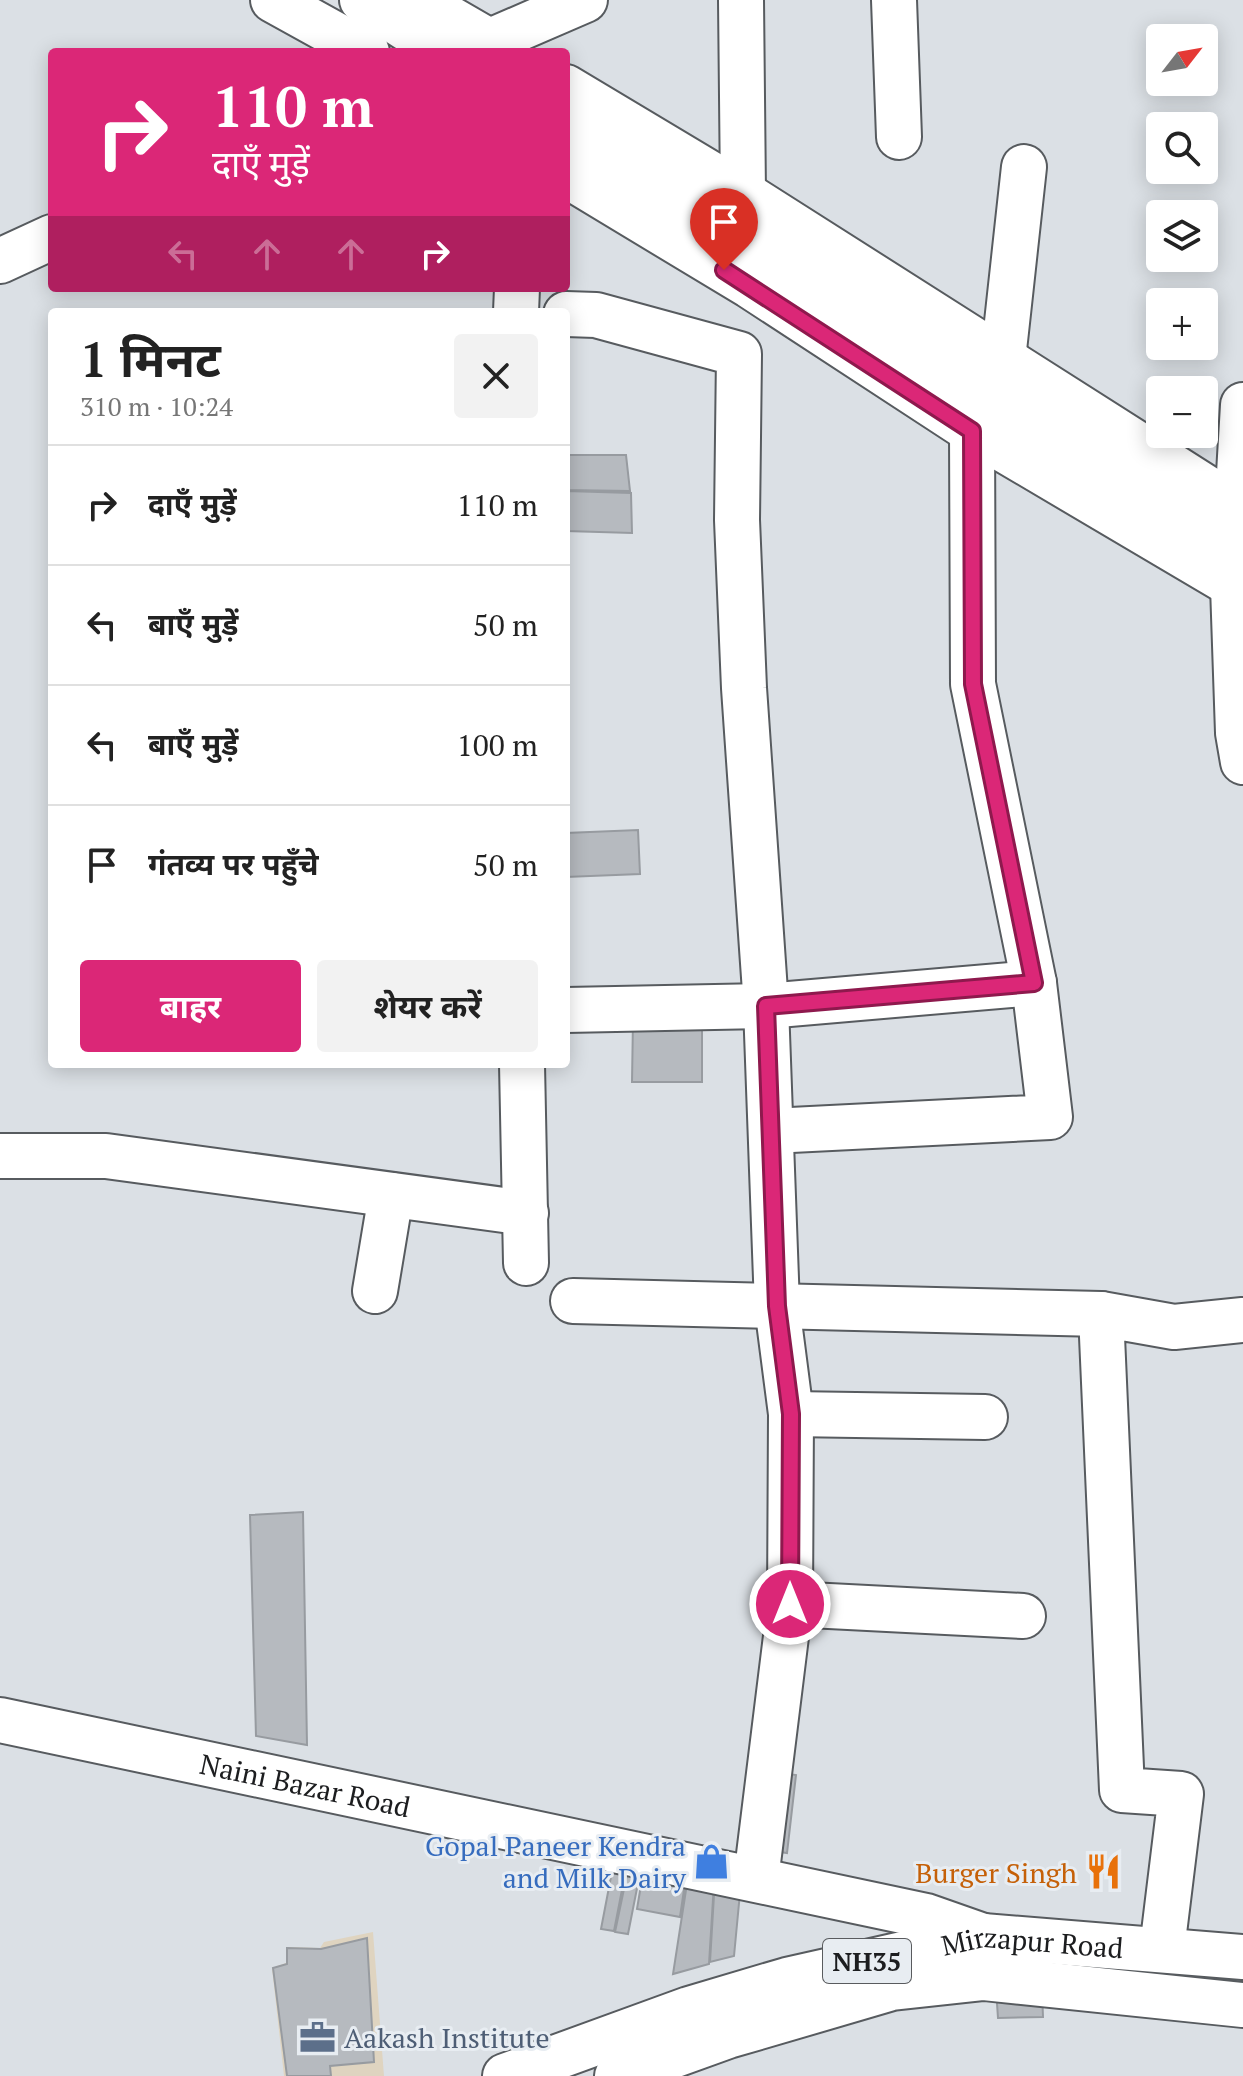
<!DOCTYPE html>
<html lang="hi">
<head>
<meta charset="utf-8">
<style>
  body { margin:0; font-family:"PT Serif","Noto Sans Devanagari",serif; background:#f2f2f2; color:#222; height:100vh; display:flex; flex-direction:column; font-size:30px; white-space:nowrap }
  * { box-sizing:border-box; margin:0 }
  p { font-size:26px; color:#767676 }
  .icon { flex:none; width:44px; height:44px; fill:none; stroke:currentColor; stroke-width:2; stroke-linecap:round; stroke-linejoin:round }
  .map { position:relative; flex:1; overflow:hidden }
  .panel { position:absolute; left:48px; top:308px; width:522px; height:760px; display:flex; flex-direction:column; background:#fff; border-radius:8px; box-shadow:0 4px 20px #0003 }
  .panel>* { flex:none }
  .hud { position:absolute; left:48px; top:48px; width:522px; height:244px; border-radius:8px; box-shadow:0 4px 20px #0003; background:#db2777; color:#fff; overflow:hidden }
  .needle { width:52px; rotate:59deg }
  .controls { position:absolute; left:1146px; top:24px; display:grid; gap:16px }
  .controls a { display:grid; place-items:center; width:72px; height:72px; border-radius:8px; background:#fff; box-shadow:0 4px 20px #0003; font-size:40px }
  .pin { position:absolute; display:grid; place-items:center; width:68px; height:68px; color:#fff; margin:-82px -34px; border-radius:50% 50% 50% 0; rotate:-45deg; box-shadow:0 0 8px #0007 }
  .pin .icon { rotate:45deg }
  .me { position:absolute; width:88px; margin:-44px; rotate:0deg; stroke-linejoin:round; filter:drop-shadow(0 0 6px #0008) }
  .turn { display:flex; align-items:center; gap:28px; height:168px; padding:0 32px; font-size:36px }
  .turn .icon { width:104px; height:104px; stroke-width:2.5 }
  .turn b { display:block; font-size:56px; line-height:68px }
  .lanes { display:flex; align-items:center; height:76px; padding:0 32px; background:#0003; justify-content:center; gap:40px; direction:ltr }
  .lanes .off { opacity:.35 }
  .round { display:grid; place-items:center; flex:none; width:84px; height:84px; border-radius:8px; background:#f2f2f2 }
  .head { display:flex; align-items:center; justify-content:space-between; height:136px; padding:0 32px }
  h1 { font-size:48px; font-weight:700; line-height:60px }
  .cta { display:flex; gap:16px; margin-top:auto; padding:16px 32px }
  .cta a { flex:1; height:92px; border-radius:8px; background:#db2777; color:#fff; font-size:32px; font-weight:700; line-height:92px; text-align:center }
  .cta a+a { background:#f2f2f2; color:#222 }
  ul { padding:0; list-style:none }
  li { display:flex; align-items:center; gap:24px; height:120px; padding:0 32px; border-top:2px solid #e0e0e0 }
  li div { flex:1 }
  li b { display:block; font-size:30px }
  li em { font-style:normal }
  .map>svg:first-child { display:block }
  .commercial { fill:#dfd4c0 }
  .building { fill:#b6babf; stroke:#979ba0; stroke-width:2 }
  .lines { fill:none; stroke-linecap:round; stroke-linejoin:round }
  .street-casing { stroke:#575b5f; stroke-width:48 }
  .secondary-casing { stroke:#575b5f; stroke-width:48 }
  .highway-casing { stroke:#575b5f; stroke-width:48 }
  .street { stroke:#fff; stroke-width:44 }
  .secondary { stroke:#fff; stroke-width:44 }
  .highway { stroke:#fff; stroke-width:44 }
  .route-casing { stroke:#8e194d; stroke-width:20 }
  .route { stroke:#db2777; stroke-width:14 }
  .labels { text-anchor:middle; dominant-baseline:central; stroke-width:6; stroke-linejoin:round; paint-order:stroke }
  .shield { fill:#e8edf2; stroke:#595b5e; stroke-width:2 }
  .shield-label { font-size:26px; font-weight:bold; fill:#1c1d1f }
  .street-label { font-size:28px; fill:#1c1d1f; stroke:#e8edf2 }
  .shop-label { font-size:28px; fill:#366cbe; stroke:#e8edf2; text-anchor:end }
  .food-label { font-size:28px; fill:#c56008; stroke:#e8edf2; text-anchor:end }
  .service-label { font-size:28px; fill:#4e5e75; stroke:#e8edf2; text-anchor:start }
</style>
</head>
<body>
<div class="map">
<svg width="1243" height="2076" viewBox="0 0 1243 2076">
  <rect width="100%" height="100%" fill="#dbe0e5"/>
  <path class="commercial" d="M 373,1932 L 384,2076 L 284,2076 L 272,1968 L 286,1963 L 286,1947 L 320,1948 L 324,1942 Z"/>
  <path class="building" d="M 566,455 L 626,455 L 630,491 L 566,490 Z
    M 566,491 L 631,493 L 632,533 L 566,531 Z
    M 638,830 L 640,874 L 566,877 L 566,833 Z
    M 702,1016 L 702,1082 L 632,1082 L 633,1020 Z
    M 303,1512 L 307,1745 L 256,1736 L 250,1515 Z
    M 782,1773 L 796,1775 L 787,1853 L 773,1851 Z
    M 614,1861 L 627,1864 L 614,1931 L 601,1929 Z
    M 629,1865 L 641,1868 L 628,1934 L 615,1932 Z
    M 644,1867 L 686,1876 L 680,1917 L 637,1909 Z
    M 688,1877 L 714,1883 L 709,1964 L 673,1974 Z
    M 715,1878 L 741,1882 L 734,1956 L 710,1962 Z
    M 367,1938 L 374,2062 L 330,2066 L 331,2076 L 287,2076 L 273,1968 L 287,1964 L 287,1948 L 321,1949 Z
    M 996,1989 L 1042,1990 L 1043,2017 L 998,2018 Z"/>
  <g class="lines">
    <defs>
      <g id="street">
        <path d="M 273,0 L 367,52"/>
        <path d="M 418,0 L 508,52"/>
        <path d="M 741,0 L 743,193"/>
        <path d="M 894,0 L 899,137"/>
        <path d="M 465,52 L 585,0"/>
        <path d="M 566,87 L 743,193 L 1243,511"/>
        <path d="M 566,175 L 750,286 L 972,431 L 1243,591"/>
        <path d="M 0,261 L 52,237"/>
        <path d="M 516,312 L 517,288"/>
        <path d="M 566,314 L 596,315 L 739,354 L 737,520 L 744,688 L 766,1006 L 777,1306 L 791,1414 L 790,1604"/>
        <path d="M 1003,359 L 1024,167"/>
        <path d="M 1237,508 L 1243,405"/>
        <path d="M 1233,586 L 1238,733 L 1243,762"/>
        <path d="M 566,1010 L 766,1006 L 1034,983"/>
        <path d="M 522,1064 L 526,1263"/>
        <path d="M 771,1131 L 1050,1117 L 1034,983 L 973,684 L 972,431"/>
        <path d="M 0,1156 L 106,1156 L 526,1213"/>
        <path d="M 375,1291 L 391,1195"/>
        <path d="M 573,1301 L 1101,1314"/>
        <path d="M 791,1414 L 985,1417"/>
        <path id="s1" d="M 0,1720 L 926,1916 L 983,1936"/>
        <path d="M 756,1879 L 790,1604 L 1023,1616"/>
        <path d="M 1162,1949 L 1181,1794 L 1122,1790 L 1101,1314 L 1174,1327 L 1243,1320"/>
      </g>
      <path id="secondary" d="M 362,0 L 443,52
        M 566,132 L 786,265 L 1042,433 L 1243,548"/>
      <g id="highway">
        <path id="s2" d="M 505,2076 L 689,2009 L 787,1980 L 983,1936 L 1243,1957"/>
        <path d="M 617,2076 L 728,2036 L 892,1988 L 984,1978 L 1243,2005"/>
      </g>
    </defs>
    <use href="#street" class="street-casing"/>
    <use href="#secondary" class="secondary-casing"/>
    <use href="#highway" class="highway-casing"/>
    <use href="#street" class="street"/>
    <use href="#secondary" class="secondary"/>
    <use href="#highway" class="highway"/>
  </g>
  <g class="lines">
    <defs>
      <path id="route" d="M 724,270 L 972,431 L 973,684 L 1034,983 L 766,1006 L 777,1306 L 791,1414 L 790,1604"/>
    </defs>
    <use href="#route" class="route-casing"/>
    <use href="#route" class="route"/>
  </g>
  <defs>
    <symbol id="shop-bare" viewBox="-9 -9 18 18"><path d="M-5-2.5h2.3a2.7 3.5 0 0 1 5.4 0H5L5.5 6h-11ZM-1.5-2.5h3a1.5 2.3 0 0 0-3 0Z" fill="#3f7fe0" stroke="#e8edf2" stroke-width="2.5" paint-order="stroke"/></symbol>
    <symbol id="restaurant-bare" viewBox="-9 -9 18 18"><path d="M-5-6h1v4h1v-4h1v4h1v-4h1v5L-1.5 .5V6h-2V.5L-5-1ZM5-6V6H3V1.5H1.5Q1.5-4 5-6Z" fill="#e8710a" stroke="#e8edf2" stroke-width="2.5" paint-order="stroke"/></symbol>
    <symbol id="office-bare" viewBox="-9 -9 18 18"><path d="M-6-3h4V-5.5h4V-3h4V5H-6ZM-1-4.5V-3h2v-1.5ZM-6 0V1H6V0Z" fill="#5c6f8a" stroke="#e8edf2" stroke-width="2.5" paint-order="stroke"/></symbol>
  </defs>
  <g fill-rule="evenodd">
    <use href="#shop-bare" x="686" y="1836" width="51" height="51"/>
    <use href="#restaurant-bare" x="1078" y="1846" width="51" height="51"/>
    <use href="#office-bare" x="292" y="2012" width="51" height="51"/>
  </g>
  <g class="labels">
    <rect class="shield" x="823" y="1939" width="88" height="44" rx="6"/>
    <g class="shield-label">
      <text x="867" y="1961">NH35</text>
    </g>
    <g class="street-label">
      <text stroke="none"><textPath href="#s1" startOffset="312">Naini Bazar Road</textPath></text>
      <text stroke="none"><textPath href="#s2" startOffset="548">Mirzapur Road</textPath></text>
    </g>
    <g class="shop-label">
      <text x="686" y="1845">Gopal Paneer Kendra<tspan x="686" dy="32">and Milk Dairy</tspan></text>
    </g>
    <g class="food-label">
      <text x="1077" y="1872">Burger Singh</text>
    </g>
    <g class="service-label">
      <text x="344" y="2037">Aakash Institute</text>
    </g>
  </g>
</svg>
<div class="controls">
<a><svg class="needle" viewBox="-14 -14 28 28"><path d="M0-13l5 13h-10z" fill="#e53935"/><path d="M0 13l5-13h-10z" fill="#767676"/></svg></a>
<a><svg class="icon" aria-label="search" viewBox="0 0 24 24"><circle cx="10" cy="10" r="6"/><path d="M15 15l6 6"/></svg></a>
<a><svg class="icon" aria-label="layers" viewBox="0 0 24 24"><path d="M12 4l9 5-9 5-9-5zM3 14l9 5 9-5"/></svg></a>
<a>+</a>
<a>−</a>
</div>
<div class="pin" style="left:724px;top:270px;background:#d93025"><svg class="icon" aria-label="arrive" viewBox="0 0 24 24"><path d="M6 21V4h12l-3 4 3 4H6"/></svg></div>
<svg class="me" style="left:790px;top:1604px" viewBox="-20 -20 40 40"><circle r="17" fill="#db2777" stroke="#fff" stroke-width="3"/><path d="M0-11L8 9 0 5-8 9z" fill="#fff"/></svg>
<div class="hud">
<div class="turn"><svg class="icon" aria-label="right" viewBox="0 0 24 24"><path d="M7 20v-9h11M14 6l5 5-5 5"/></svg><div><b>110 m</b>दाएँ मुड़ें</div></div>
<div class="lanes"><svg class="icon off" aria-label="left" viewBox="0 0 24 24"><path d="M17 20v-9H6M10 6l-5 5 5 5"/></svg><svg class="icon off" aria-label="ahead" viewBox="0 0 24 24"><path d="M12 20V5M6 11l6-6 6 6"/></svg><svg class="icon off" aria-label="ahead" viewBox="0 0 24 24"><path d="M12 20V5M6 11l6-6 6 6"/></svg><svg class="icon" aria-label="right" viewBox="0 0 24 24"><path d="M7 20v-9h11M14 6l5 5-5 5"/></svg></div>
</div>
<section class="panel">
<div class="head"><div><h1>1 मिनट</h1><p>310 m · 10:24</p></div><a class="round"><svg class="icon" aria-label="close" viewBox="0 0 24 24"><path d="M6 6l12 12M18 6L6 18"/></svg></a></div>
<ul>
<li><svg class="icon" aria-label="right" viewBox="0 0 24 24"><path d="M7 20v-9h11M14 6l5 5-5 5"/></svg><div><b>दाएँ मुड़ें</b></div><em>110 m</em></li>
<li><svg class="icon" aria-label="left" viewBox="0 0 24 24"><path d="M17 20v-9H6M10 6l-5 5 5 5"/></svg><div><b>बाएँ मुड़ें</b></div><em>50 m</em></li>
<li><svg class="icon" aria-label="left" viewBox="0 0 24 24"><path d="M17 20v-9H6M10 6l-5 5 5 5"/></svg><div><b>बाएँ मुड़ें</b></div><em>100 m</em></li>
<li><svg class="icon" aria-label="arrive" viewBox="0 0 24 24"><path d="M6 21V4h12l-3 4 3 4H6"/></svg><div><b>गंतव्य पर पहुँचे</b></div><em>50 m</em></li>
</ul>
<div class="cta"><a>बाहर</a><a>शेयर करें</a></div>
</section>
</div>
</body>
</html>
